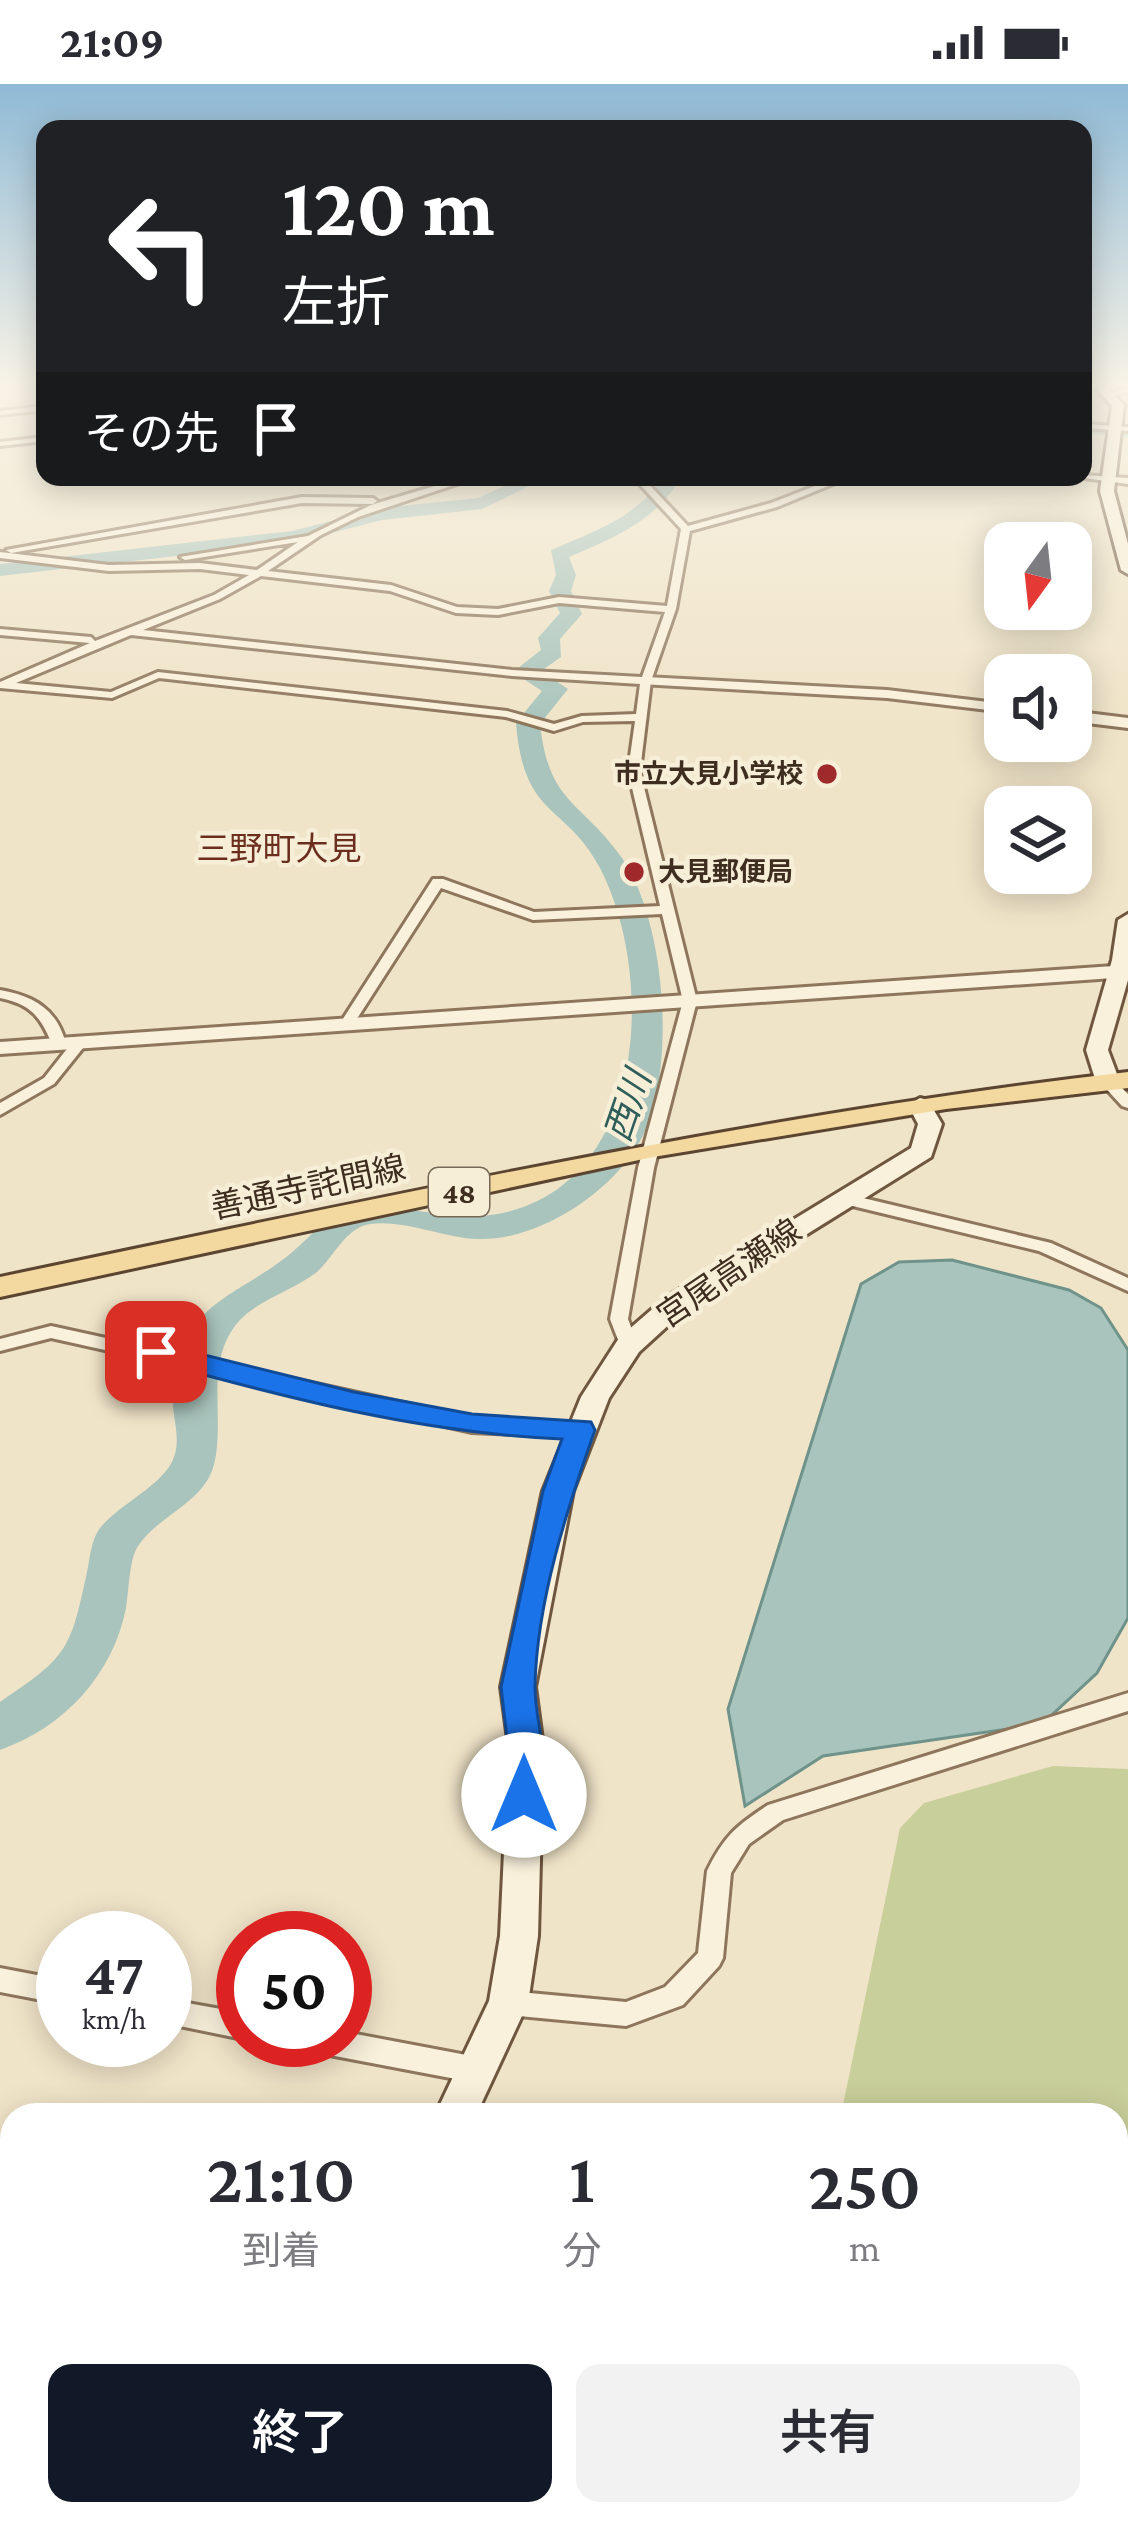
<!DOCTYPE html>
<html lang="ja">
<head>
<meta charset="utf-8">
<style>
  body { margin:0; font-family:"Crimson Pro","Noto Sans JP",serif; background:#f2f2f3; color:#2b2b33; height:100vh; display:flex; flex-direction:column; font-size:45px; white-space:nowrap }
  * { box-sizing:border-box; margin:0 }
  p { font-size:39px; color:#7c7c81 }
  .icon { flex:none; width:66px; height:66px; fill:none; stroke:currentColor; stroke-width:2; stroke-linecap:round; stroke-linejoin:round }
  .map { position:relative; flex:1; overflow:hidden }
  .sheet { position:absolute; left:0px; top:2019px; width:1128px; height:423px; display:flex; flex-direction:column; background:#fff; border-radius:36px 36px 0 0; box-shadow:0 6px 30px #0003 }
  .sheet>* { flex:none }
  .top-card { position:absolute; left:36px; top:36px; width:1056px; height:366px; border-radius:24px; box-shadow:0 6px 30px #0003; background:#202124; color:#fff; overflow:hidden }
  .needle { width:78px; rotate:195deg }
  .buttons { position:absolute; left:984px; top:438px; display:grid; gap:24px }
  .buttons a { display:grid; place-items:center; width:108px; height:108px; border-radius:24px; background:#fff; box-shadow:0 6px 30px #0003; font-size:60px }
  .speed { position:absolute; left:36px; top:1827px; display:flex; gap:24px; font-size:60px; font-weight:700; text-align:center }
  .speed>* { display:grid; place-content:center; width:156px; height:156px; border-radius:50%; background:#fff; box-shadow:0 6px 30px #0003; line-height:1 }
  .speed small { font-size:30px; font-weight:400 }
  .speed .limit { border:18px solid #d22; background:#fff; color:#111 }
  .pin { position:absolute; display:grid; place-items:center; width:102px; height:102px; color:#fff; margin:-51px; border-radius:24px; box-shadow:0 6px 18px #0006 }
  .me { position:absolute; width:132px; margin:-66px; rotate:0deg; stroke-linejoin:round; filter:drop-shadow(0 0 9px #0008) }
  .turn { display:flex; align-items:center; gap:42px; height:252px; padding:0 48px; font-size:54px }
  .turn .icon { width:156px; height:156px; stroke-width:2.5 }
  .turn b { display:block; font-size:84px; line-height:102px }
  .then { display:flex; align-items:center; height:114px; padding:0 48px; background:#0003; gap:24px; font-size:45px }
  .eta { display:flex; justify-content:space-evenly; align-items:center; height:204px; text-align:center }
  .eta b { font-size:72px; font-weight:600; line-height:84px }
  .primary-button { display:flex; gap:24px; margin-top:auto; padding:24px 48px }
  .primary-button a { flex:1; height:138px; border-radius:24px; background:#111827; color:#fff; font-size:48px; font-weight:600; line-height:138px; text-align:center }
  .primary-button a+a { background:#f2f2f3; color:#2b2b33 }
  .status { display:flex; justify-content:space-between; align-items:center; height:84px; padding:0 60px; background:#fff; direction:ltr }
  .status svg { height:33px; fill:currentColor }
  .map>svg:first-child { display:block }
  .green { fill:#c9cf9b }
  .water { fill:#a9c4bc; stroke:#6f938a; stroke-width:3 }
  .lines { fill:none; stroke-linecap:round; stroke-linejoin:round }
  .stream { stroke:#6f938a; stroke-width:3 }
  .river { fill:#a9c4bc; fill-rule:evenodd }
  .minor-casing { stroke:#8d765c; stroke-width:6 }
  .tertiary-casing { stroke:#8d765c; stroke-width:6 }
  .secondary-casing { stroke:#6f573f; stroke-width:6 }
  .primary-casing { stroke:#5b4430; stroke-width:6 }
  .minor { fill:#faf1dc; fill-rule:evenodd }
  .tertiary { fill:#faf1dc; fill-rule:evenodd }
  .secondary { fill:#faf1dc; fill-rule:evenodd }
  .primary { fill:#f3d9a0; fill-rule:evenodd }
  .route { fill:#1a73e8; stroke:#114b97; stroke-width:3 }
  .poi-dot { fill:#9e2a2b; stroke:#f7eed8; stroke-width:4.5 }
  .labels { text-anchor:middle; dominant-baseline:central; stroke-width:9; stroke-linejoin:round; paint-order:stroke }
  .far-poi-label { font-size:27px; font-weight:bold; fill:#3d2e20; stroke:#f7eed8; text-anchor:end }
  .shield { fill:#f7eed8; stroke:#756857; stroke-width:3 }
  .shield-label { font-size:30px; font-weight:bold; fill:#3d2e20 }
  .far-quarter-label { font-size:33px; fill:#6b2e1e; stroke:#f7eed8 }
  .street-label { font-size:33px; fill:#3d2e20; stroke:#f7eed8 }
  .water-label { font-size:36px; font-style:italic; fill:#2f5d5a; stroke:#f7eed8 }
</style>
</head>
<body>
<div class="status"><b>21:09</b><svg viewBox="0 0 49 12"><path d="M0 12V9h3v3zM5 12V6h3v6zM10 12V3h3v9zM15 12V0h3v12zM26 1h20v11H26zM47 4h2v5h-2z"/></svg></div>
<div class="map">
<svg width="1128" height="2440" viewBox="0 0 1128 2440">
  <rect width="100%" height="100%" fill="#f0e4c8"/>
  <path class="green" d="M 1053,1682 L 1128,1685 L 1128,2440 L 415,2440 L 450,2430 L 1116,2430 L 1116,2031 L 841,2031 L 900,1744 L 924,1719 Z"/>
  <path class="water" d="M 952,1176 L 1069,1206 L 1101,1224 L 1128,1266 L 1128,1534 L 1097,1589 L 1042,1640 L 823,1672 L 745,1722 L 728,1625 L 861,1200 L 899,1178 Z"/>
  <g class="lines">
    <path class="stream" d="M 21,325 L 45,321"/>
    <path class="river" d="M 1083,339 L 1128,343 L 1128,353 L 1083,349 Z
      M 524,393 L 548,393 L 482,425 L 382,436 L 292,459 L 0,492 L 0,480 L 292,447 L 382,424 L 478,414 Z
      M 663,393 L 681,393 C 656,437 615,453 569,473 L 576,491 L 571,507 L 582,530 L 560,555 L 561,573 L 541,587 L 568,605 L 540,640 C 549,721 581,716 622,774 C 665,836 676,978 645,1047 C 620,1104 541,1157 478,1155 C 444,1154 404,1135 370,1140 C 345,1144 334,1173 317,1188 C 294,1206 260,1215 240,1236 C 202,1277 227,1337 213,1384 C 202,1419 158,1432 138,1462 C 129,1476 129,1506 126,1524 C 113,1590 65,1643 0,1666 L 0,1618 C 68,1572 70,1567 87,1488 C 90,1474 91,1456 100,1444 C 119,1421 152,1407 169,1383 C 185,1359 171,1335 173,1311 C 179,1218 233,1216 290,1170 C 316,1149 328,1126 363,1117 C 400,1122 445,1135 481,1132 C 645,1119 659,898 600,784 C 565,718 524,736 516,639 L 542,607 L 513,588 L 541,566 L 538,554 L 560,529 L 549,507 L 556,491 L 551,466 C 593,448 638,433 663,393 Z"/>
    <defs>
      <path id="minor" d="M 1128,304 L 1128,308 L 1113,312 L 1109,310 Z
        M 45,322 L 45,326 L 0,331 L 0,327 Z
        M 1083,340 L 1128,343 L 1128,347 L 1083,344 Z
        M 45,353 L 45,357 L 0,362 L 0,358 Z
        M 1083,391 L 1128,394 L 1128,400 L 1077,393 Z
        M 465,393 L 478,393 L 358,433 L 321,451 L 268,487 L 391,501 L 457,523 L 498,525 L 559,513 L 667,522 L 681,445 L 633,393 L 642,393 L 688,442 L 771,419 L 838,393 L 850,393 L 777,423 L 690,447 L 676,525 L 651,597 L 640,687 L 697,917 L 654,1084 L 628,1235 L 638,1261 L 629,1267 L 620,1261 L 610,1235 L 638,1084 L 683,917 L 662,830 L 533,836 L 441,804 L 351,944 L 341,944 L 339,941 L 433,795 L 443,795 L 534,828 L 660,822 L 628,687 L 635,637 L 583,638 L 554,647 L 506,633 L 159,594 L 112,614 L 0,604 L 0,598 L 90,559 L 0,551 L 0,545 L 91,553 L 95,557 L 214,511 L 249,491 L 200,485 L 109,487 L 0,474 L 0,468 L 109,481 L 200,479 L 257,486 L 298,458 L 185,476 L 180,473 L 308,452 L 371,421 ZM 261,492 L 390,507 L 456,529 L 498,531 L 559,519 L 665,528 L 642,593 L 512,586 L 143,546 L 220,515 ZM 131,551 L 512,592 L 640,600 L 636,630 L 582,632 L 554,640 L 507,627 L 158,588 L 111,608 L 16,599 Z
        M 302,413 L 373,414 L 377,417 L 373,420 L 302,419 L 11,469 L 6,466 Z
        M 0,906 C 34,912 57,925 66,960 L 63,963 L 53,963 C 42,935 32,920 0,914 Z
        M 79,954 L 87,959 L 54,1000 L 0,1031 L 0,1019 L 44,994 L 74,956 Z
        M 1108,993 L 1113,995 L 1128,1010 L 1128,1024 L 1122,1022 L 1100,998 Z
        M 842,1109 L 1051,1159 L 1128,1194 L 1128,1207 L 1039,1167 L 836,1118 L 834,1114 Z
        M 51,1242 L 472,1334 L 580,1339 L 587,1341 L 590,1346 L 587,1351 L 580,1353 L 472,1348 L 51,1254 L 0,1267 L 0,1255 Z
        M 1128,1609 L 1128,1627 L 783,1736 L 749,1760 L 731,1789 L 723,1874 L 719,1882 L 683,1921 L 626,1942 L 508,1931 L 499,1928 L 495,1919 L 499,1910 L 508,1907 L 626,1918 L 665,1903 L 698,1869 L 707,1787 C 724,1752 736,1742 768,1721 Z
        M 0,1884 L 63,1896 L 63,1920 L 0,1908 Z
        M 165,1915 L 243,1929 L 243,1955 L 165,1939 Z
        M 345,1948 L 477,1973 L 486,1977 L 490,1986 L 486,1995 L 477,1999 L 319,1969 L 310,1965 L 306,1956 L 345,1956 Z"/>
      <path id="tertiary" d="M 646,593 L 887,606 L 1005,620 L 1005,628 L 887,614 L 641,600 L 639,597 Z
        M 1071,627 L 1128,634 L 1128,644 L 1071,637 Z
        M 1128,881 L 1128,893 L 0,970 L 0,958 Z"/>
      <path id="secondary" d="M 1090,298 L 1101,298 L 1124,321 L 1114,407 L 1128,460 L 1128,490 L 1121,486 L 1100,407 L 1112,322 Z
        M 1128,830 L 1128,896 L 1108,966 L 1120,998 L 1108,1005 L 1096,998 L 1086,966 L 1112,876 L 1118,836 Z
        M 920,1014 L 928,1016 L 942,1040 L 931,1073 L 685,1226 L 639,1268 L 609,1314 L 573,1407 L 535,1603 L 543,1663 L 538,1852 L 528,1919 L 476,2031 L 435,2031 L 489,1917 L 500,1852 L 509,1663 L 501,1603 L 543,1407 L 581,1313 L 619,1254 L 665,1214 L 911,1064 L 918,1040 L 908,1021 Z
        M 209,2430 L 257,2430 L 253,2440 L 205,2440 Z"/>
      <path id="primary" d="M 1128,988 L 1128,1004 L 946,1025 L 653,1073 L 0,1213 L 0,1193 C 375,1115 747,1032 1128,988 Z"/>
    </defs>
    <use href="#minor" class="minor-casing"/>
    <use href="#tertiary" class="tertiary-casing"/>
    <use href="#secondary" class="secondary-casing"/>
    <use href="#primary" class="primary-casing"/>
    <use href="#minor" class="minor"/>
    <use href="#tertiary" class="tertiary"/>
    <use href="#secondary" class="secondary"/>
    <use href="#primary" class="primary"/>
  </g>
  <linearGradient id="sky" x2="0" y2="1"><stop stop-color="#8fbad6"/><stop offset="0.47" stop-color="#f8f3e6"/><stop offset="1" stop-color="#f8f3e6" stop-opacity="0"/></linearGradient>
  <rect width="1128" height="639" fill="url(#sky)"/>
  <path class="route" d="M 156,1259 L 354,1308 L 472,1330 L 591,1338 L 595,1346 C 567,1425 537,1517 535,1601 C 534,1640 555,1684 537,1722 L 524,1726 L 511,1722 L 506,1711 L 508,1663 L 501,1603 L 543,1407 L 562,1355 C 420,1349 283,1313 146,1275 L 146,1261 Z"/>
  <g class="poi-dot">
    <circle cx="827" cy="690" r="12"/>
    <circle cx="634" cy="788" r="12"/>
  </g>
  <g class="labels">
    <g class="far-poi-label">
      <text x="803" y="690">市立大見小学校</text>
      <text x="658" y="788" text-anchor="start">大見郵便局</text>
    </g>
    <rect class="shield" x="429" y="1084" width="60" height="48" rx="9"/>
    <g class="shield-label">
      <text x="459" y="1108">48</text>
    </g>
    <g class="far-quarter-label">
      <text x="279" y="764">三野町大見</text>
    </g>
    <g class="street-label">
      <text transform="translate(308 1103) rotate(-12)">善通寺詫間線</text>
      <text transform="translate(729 1189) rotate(-34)">宮尾高瀬線</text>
    </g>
    <g class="water-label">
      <text transform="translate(628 1022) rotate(-71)">西川</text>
    </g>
  </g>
</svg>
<div class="buttons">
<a><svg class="needle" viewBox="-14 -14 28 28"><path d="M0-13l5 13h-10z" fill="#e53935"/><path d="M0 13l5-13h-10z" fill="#7c7c81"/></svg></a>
<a><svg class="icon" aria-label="sound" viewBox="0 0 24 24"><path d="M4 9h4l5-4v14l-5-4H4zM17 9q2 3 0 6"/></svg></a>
<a><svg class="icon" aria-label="layers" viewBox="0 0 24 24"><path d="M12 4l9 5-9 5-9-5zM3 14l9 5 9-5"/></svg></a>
</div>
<div class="speed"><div>47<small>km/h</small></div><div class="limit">50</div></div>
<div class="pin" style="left:156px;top:1268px;background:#d93025"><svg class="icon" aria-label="arrive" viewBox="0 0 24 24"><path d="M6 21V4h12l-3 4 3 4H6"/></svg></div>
<svg class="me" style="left:524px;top:1711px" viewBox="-20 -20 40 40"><circle r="19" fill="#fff"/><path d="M0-13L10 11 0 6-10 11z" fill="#1a73e8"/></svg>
<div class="top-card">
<div class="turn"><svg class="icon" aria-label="left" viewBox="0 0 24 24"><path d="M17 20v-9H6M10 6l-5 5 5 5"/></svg><div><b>120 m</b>左折</div></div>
<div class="then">その先<svg class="icon" aria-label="arrive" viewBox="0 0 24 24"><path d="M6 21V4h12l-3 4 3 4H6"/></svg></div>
</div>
<section class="sheet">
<div class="eta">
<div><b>21:10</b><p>到着</p></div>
<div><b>1</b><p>分</p></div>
<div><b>250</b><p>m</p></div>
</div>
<div class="primary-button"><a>終了</a><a>共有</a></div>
</section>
</div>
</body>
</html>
